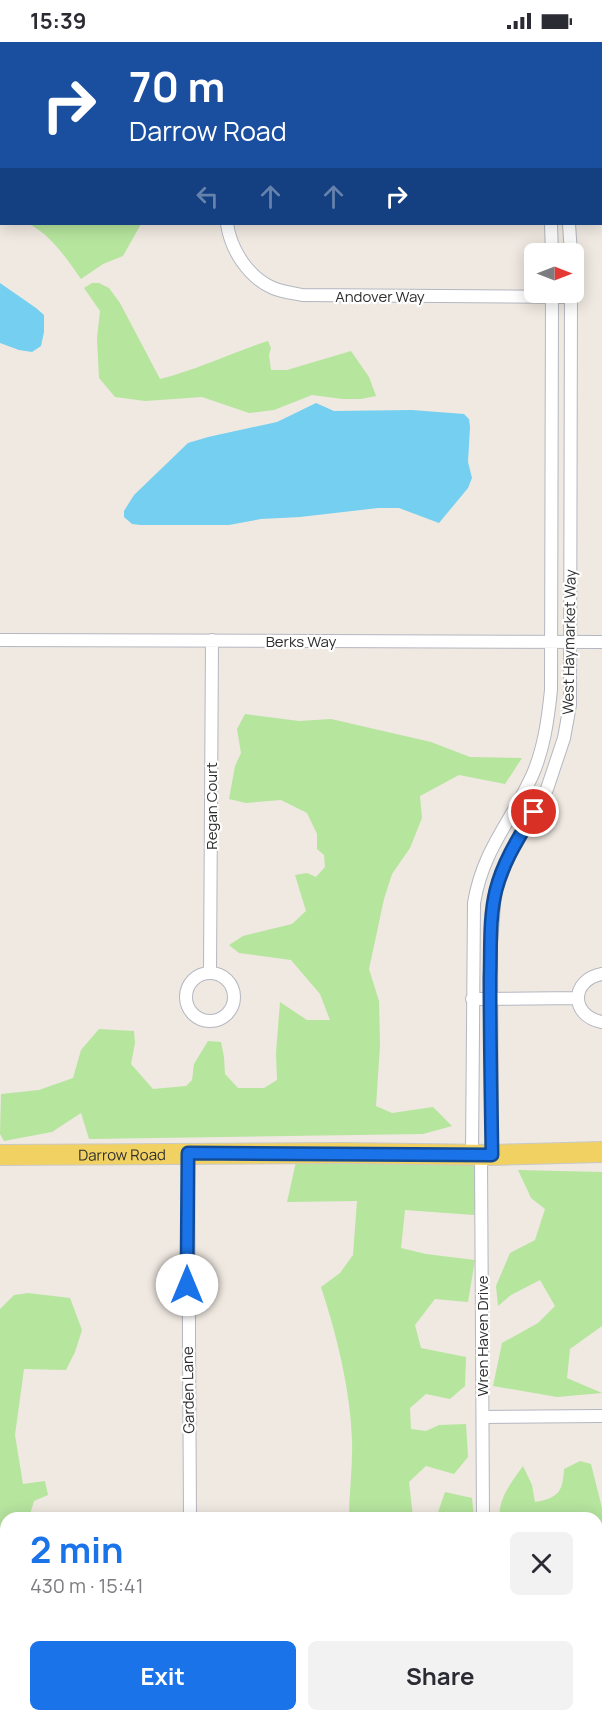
<!DOCTYPE html>
<html lang="en">
<head>
<meta charset="utf-8">
<style>
  body { margin:0; font-family:Manrope,sans-serif; background:#f2f2f3; color:#2b2b33; height:100vh; display:flex; flex-direction:column; font-size:22px; white-space:nowrap }
  * { box-sizing:border-box; margin:0 }
  p { font-size:20px; color:#7c7c81 }
  .icon { flex:none; width:33px; height:33px; fill:none; stroke:currentColor; stroke-width:2; stroke-linecap:round; stroke-linejoin:round }
  .map { position:relative; flex:1; overflow:hidden }
  .side { position:absolute; left:0px; top:1470px; width:603px; height:210px; display:flex; flex-direction:column; background:#fff; border-radius:18px 18px 0 0; box-shadow:0 3px 15px #0003 }
  .side>* { flex:none }
  .banner { position:absolute; left:0px; top:0px; width:603px; height:183px; box-shadow:0 3px 15px #0003; background:#1a4fa0; color:#fff; overflow:hidden }
  .needle { width:39px; rotate:90deg }
  .fabs { position:absolute; left:524px; top:201px; display:grid; gap:12px }
  .fabs a { display:grid; place-items:center; width:60px; height:60px; border-radius:9px; background:#fff; box-shadow:0 3px 15px #0003; font-size:30px }
  .pin { position:absolute; display:grid; place-items:center; width:51px; height:51px; color:#fff; margin:-26px; border:3px solid #fff; border-radius:50%; box-shadow:0 2px 6px #0007 }
  .me { position:absolute; width:66px; margin:-33px; rotate:0deg; stroke-linejoin:round; filter:drop-shadow(0 0 4px #0008) }
  .turn { display:flex; align-items:center; gap:21px; height:126px; padding:0 30px; font-size:27px }
  .turn .icon { width:78px; height:78px; stroke-width:2.5 }
  .turn b { display:block; font-size:42px; line-height:51px }
  .lanes { display:flex; align-items:center; height:57px; padding:0 30px; background:#0003; justify-content:center; gap:30px; direction:ltr }
  .lanes .off { opacity:.35 }
  .round { display:grid; place-items:center; flex:none; width:63px; height:63px; border-radius:9px; background:#f2f2f3 }
  .overview { display:flex; align-items:center; justify-content:space-between; height:102px; padding:0 30px }
  h1 { font-size:36px; font-weight:700; line-height:45px; color:#1a73e8 }
  .button { display:flex; gap:12px; margin-top:auto; padding:12px 30px }
  .button a { flex:1; height:69px; border-radius:9px; background:#1a73e8; color:#fff; font-size:24px; font-weight:700; line-height:69px; text-align:center }
  .button a+a { background:#f2f2f3; color:#2b2b33 }
  .status { display:flex; justify-content:space-between; align-items:center; height:42px; padding:0 30px; background:#fff; direction:ltr }
  .status svg { height:16px; fill:currentColor }
  .map>svg:first-child { display:block }
  .green { fill:#b6e59e }
  .water { fill:#75cff0 }
  .lines { fill:none; stroke-linecap:round; stroke-linejoin:round }
  .street-casing { stroke:#b4b7c1; stroke-width:14 }
  .primary-casing { stroke:#c9c9c9; stroke-width:22 }
  .street { stroke:#fff; stroke-width:12 }
  .primary { stroke:#f2d163; stroke-width:20 }
  .route-casing { stroke:#114b97; stroke-width:15 }
  .route { stroke:#1a73e8; stroke-width:10 }
  .labels { text-anchor:middle; dominant-baseline:central; stroke-width:4.5; stroke-linejoin:round; paint-order:stroke }
  .street-label { font-size:15px; fill:#2e2e2e; stroke:#fff }
</style>
</head>
<body>
<div class="status"><b>15:39</b><svg viewBox="0 0 49 12"><path d="M0 12V9h3v3zM5 12V6h3v6zM10 12V3h3v9zM15 12V0h3v12zM26 1h20v11H26zM47 4h2v5h-2z"/></svg></div>
<div class="map">
<svg width="602" height="1680" viewBox="0 0 602 1680">
  <rect width="100%" height="100%" fill="#efe9e1"/>
  <path class="green" d="M 29,182 L 141,182 L 123,214 L 103,222 L 81,237 C 66,216 52,194 29,182 Z
    M 92,241 L 99,241 L 109,246 L 120,261 L 160,337 C 197,328 231,311 268,299 L 271,306 L 269,313 L 271,328 L 287,328 L 351,309 L 369,335 L 376,354 L 361,357 L 343,357 L 312,353 L 274,368 L 249,371 L 202,355 L 145,359 L 115,355 L 99,336 L 97,296 L 100,269 L 84,246 Z
    M 245,672 L 299,679 L 331,677 L 431,700 L 470,715 L 522,716 L 505,742 L 459,733 L 420,754 L 422,776 L 410,806 L 392,832 L 384,857 L 369,927 L 379,959 L 380,1003 L 376,1064 L 392,1071 L 433,1065 L 452,1084 L 423,1092 L 89,1097 L 81,1071 L 52,1090 L 4,1099 L 0,1092 L 1,1052 L 39,1048 L 73,1036 L 81,1008 L 99,987 L 134,989 L 135,1001 L 131,1022 L 153,1047 L 186,1044 L 192,1038 L 194,1022 L 208,999 L 221,1000 L 224,1015 L 225,1032 L 238,1046 L 264,1046 L 277,1038 L 276,1011 L 280,960 L 307,978 L 330,978 L 320,952 L 291,918 L 239,911 L 229,903 L 243,894 L 292,882 L 306,869 L 295,833 L 307,831 L 316,835 L 325,825 L 324,813 L 317,807 L 317,792 L 307,771 L 281,758 L 246,761 L 229,757 L 235,724 L 241,711 L 237,687 Z
    M 298,1111 L 481,1113 L 474,1173 L 405,1168 L 401,1206 L 426,1212 L 475,1218 L 468,1260 L 435,1257 L 415,1283 L 421,1306 L 466,1315 L 465,1344 L 450,1357 L 426,1352 L 410,1366 L 411,1387 L 426,1389 L 439,1383 L 466,1382 L 468,1415 L 454,1432 L 426,1424 L 409,1440 L 413,1475 L 430,1476 L 349,1476 C 349,1450 353,1424 352,1398 C 350,1346 337,1294 321,1245 L 340,1231 L 353,1213 L 357,1159 L 287,1160 Z
    M 518,1128 L 602,1130 L 602,1284 L 570,1307 L 567,1336 L 602,1351 L 557,1355 L 493,1344 L 502,1301 L 538,1281 L 555,1264 L 540,1238 L 511,1253 L 498,1264 L 496,1244 L 510,1211 L 535,1198 L 545,1167 L 531,1156 Z
    M 28,1251 L 70,1256 L 82,1288 L 75,1310 L 66,1328 L 24,1327 L 15,1393 L 23,1442 L 45,1439 L 48,1453 L 34,1459 L 29,1476 L 6,1476 L 6,1674 L 398,1674 L 398,1680 L 0,1680 L 0,1267 L 14,1253 Z
    M 580,1419 L 591,1422 L 602,1466 L 602,1510 L 597,1510 L 597,1476 L 500,1476 C 497,1458 513,1438 523,1424 L 532,1443 L 535,1460 C 558,1456 563,1450 564,1427 Z
    M 445,1450 L 472,1456 L 474,1476 L 436,1476 Z"/>
  <path class="water" d="M 0,241 L 36,266 L 44,273 L 44,290 L 41,304 L 32,310 L 19,308 L 0,301 Z
    M 316,361 L 334,369 L 412,368 L 464,372 L 469,377 L 470,385 L 468,420 L 472,436 L 468,446 L 439,481 L 399,466 L 378,466 L 300,475 L 261,477 L 229,483 L 141,483 L 132,482 L 124,475 L 124,469 L 134,453 L 188,401 L 208,395 L 277,380 Z"/>
  <g class="lines">
    <defs>
      <path id="street" d="M 226,0 L 226,2
        M 355,0 L 355,2
        M 564,0 L 564,2
        M 309,2 L 309,0
        M 546,2 L 546,0
        M 0,4 L 2,4
        M 227,182 C 231,208 248,235 273,246 C 282,250 293,251 302,253 L 571,255
        M 551,182 L 552,212
        M 569,182 L 571,212
        M 0,598 L 602,600
        M 210,930 L 212,598
        M186 955a24 24 0 1 1 48 0a24 24 0 1 1-48 0Z
        M 602,932 C 570,938 570,974 602,980
        M 472,957 L 577,956
        M 188,1111 L 190,1476
        M 472,1113 L 474,861 C 483,807 511,780 532,734 C 544,707 548,677 551,648 L 552,250
        M 481,1113 L 483,1476
        M 492,1113 L 491,901 L 495,850 L 508,816 L 547,747 L 564,696 L 570,663 L 571,250
        M 483,1375 L 602,1374
        M 597,1531 L 602,1532"/>
      <g id="primary">
        <path id="s1" d="M 0,1113 L 343,1111 L 492,1113 L 602,1110"/>
      </g>
    </defs>
    <use href="#street" class="street-casing"/>
    <use href="#primary" class="primary-casing"/>
    <use href="#street" class="street"/>
    <use href="#primary" class="primary"/>
  </g>
  <g class="lines">
    <defs>
      <path id="route" d="M 187,1243 L 188,1111 L 492,1113 C 491,1053 490,994 490,935 C 491,906 489,876 496,848 C 503,820 519,795 534,770"/>
    </defs>
    <use href="#route" class="route-casing"/>
    <use href="#route" class="route"/>
  </g>
  <g class="labels">
    <g class="street-label">
      <text x="380" y="254">Andover Way</text>
      <text x="301" y="599">Berks Way</text>
      <text transform="translate(569 600) rotate(-89)">West Haymarket Way</text>
      <text transform="translate(211 764) rotate(-90)">Regan Court</text>
      <text stroke="none"><textPath href="#s1" startOffset="122">Darrow Road</textPath></text>
      <text transform="translate(482 1294) rotate(-90)">Wren Haven Drive</text>
      <text transform="translate(188 1348) rotate(-91)">Garden Lane</text>
    </g>
  </g>
</svg>
<div class="fabs">
<a><svg class="needle" viewBox="-14 -14 28 28"><path d="M0-13l5 13h-10z" fill="#e53935"/><path d="M0 13l5-13h-10z" fill="#7c7c81"/></svg></a>
</div>
<div class="pin" style="left:534px;top:770px;background:#d93025"><svg class="icon" aria-label="arrive" viewBox="0 0 24 24"><path d="M6 21V4h12l-3 4 3 4H6"/></svg></div>
<svg class="me" style="left:187px;top:1243px" viewBox="-20 -20 40 40"><circle r="19" fill="#fff"/><path d="M0-13L10 11 0 6-10 11z" fill="#1a73e8"/></svg>
<div class="banner">
<div class="turn"><svg class="icon" aria-label="right" viewBox="0 0 24 24"><path d="M7 20v-9h11M14 6l5 5-5 5"/></svg><div><b>70 m</b>Darrow Road</div></div>
<div class="lanes"><svg class="icon off" aria-label="left" viewBox="0 0 24 24"><path d="M17 20v-9H6M10 6l-5 5 5 5"/></svg><svg class="icon off" aria-label="ahead" viewBox="0 0 24 24"><path d="M12 20V5M6 11l6-6 6 6"/></svg><svg class="icon off" aria-label="ahead" viewBox="0 0 24 24"><path d="M12 20V5M6 11l6-6 6 6"/></svg><svg class="icon" aria-label="right" viewBox="0 0 24 24"><path d="M7 20v-9h11M14 6l5 5-5 5"/></svg></div>
</div>
<section class="side">
<div class="overview"><div><h1>2 min</h1><p>430 m · 15:41</p></div><a class="round"><svg class="icon" aria-label="close" viewBox="0 0 24 24"><path d="M6 6l12 12M18 6L6 18"/></svg></a></div>
<div class="button"><a>Exit</a><a>Share</a></div>
</section>
</div>
</body>
</html>
